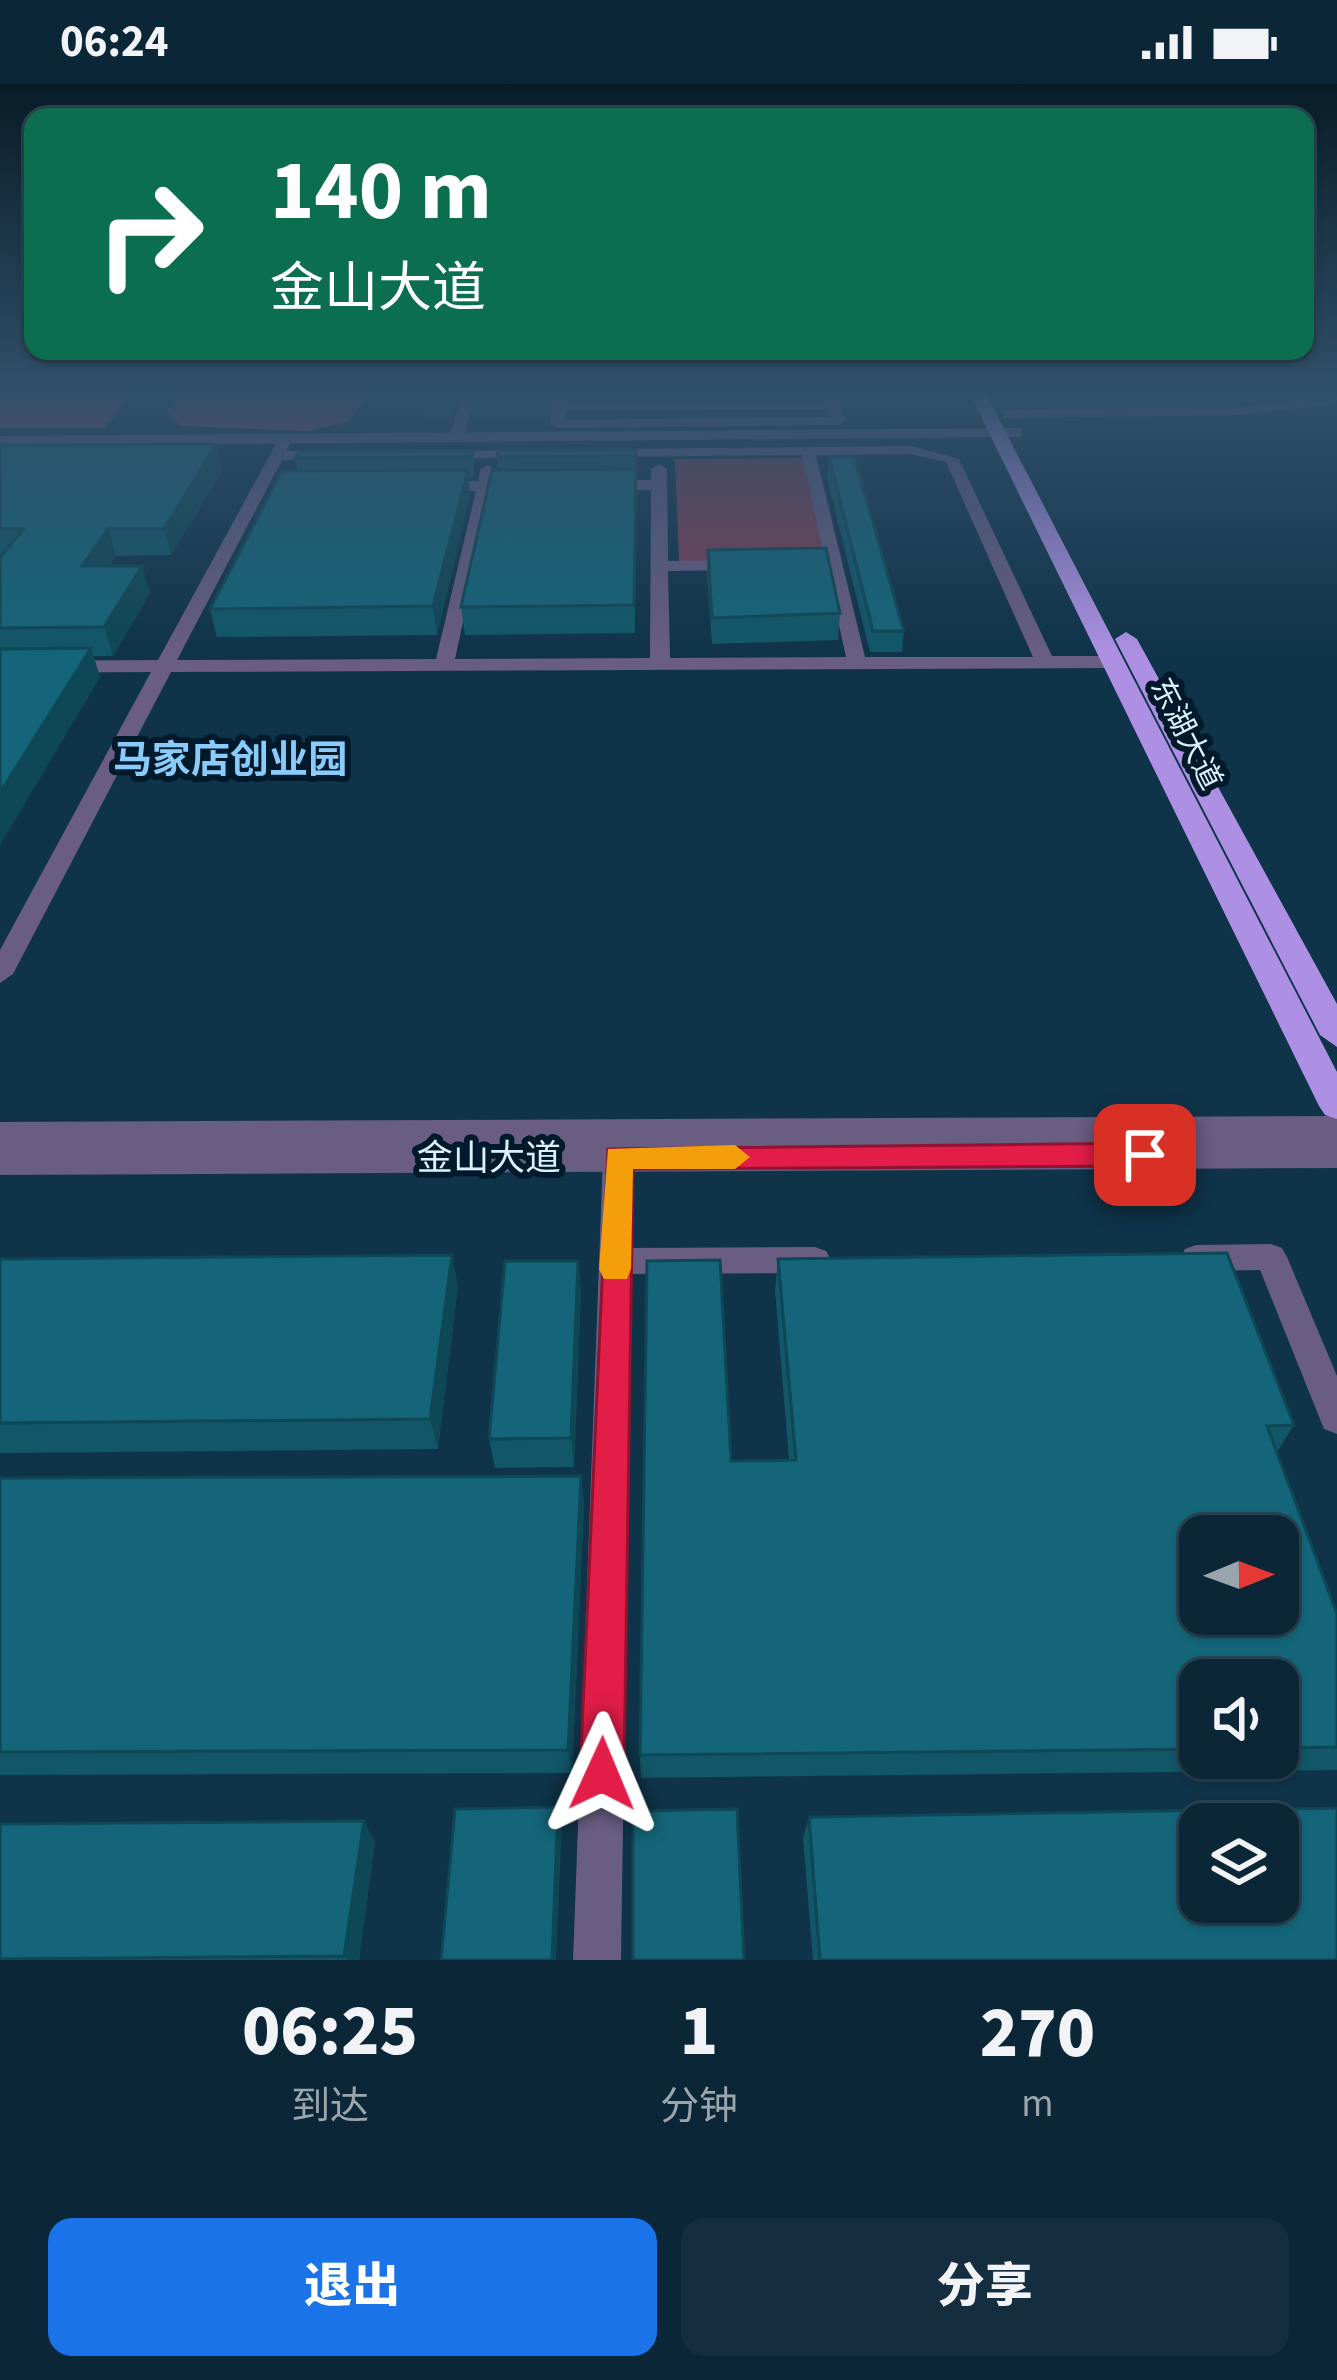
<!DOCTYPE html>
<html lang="zh">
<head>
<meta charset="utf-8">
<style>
  body { margin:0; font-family:"Source Sans 3","Noto Sans SC",sans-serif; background:#142e3f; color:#f1f3f6; height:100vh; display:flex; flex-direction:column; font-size:45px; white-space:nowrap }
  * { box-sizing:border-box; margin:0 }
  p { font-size:39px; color:#9aa5ad }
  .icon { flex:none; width:66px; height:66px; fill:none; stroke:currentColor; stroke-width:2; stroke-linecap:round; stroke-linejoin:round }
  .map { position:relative; height:1876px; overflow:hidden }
  .panel { display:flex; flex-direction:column; background:#0b2637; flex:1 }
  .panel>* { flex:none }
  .guide { position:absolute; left:24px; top:24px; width:1290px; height:252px; border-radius:24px; box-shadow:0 3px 9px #0004,0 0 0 3px #2b4352; background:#0b6e4f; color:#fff; overflow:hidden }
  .needle { width:78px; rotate:89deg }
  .controls { position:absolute; left:1179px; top:1431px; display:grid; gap:24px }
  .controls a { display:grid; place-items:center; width:120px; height:120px; border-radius:24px; background:#0b2637; box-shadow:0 3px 9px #0004,0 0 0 3px #2b4352; font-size:60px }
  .pin { position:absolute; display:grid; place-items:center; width:102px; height:102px; color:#fff; margin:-51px; border-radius:24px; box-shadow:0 6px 18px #0006 }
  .me { position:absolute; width:132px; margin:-66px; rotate:1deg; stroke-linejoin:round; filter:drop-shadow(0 0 9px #0008) }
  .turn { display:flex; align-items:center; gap:42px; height:252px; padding:0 48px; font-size:54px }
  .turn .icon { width:156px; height:156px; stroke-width:2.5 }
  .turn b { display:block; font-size:84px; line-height:102px }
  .eta { display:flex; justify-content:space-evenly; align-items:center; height:204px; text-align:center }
  .eta b { font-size:72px; font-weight:800; line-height:84px }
  .action { display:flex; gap:24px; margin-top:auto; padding:24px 48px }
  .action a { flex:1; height:138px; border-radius:24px; background:#1a73e8; color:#fff; font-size:48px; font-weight:800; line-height:138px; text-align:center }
  .action a+a { background:#142e3f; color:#f1f3f6 }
  .status { display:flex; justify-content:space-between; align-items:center; height:84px; padding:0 60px; background:#0b2637; direction:ltr }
  .status svg { height:33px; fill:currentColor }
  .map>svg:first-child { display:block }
  .green { fill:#7d3f54 }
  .forest { fill:#a34366 }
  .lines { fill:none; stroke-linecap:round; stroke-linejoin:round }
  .service { stroke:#695d82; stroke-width:8 }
  .minor { fill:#695d82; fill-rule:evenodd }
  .tertiary { fill:#695d82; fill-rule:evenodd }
  .trunk { fill:#ad90e3; fill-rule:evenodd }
  .wall { fill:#115768; fill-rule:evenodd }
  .shaded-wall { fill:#0e4755 }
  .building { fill:#146579; stroke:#0e4755; stroke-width:3; fill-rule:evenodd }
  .route { fill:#e11d48; stroke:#92132f; stroke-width:3 }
  .slow { fill:#f59e0b }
  .labels { text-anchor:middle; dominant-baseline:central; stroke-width:12; stroke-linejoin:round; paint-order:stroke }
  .far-street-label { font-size:30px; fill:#dbeffd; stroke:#001a2b }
  .street-label { font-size:36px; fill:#dbeffd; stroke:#001a2b }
  .far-district-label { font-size:39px; font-weight:bold; fill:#89ccfb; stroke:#001a2b }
</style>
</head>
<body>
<div class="status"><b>06:24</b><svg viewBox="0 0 49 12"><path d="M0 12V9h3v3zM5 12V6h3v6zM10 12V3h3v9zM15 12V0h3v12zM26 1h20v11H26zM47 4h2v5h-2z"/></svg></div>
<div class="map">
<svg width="1337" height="1876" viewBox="0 0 1337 1876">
  <rect width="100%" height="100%" fill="#0f3349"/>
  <path class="green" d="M 803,374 L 826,478 L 679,479 L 675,375 Z"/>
  <path class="forest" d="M 0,308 L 133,308 L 105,344 L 0,344 Z
    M 184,308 L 371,308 L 348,338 L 308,347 L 180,342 L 167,327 Z"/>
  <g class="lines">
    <path class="service" d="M 559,322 L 834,321
      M 1006,330 L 1236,327 L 1337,316"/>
    <path class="minor" d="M 462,308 L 476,308 L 464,353 L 457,357 L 450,353 Z
      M 554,308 L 568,308 L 565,336 L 831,333 L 823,308 L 837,308 L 846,337 L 839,341 L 557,344 L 550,340 Z
      M 284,354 L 291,358 L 286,367 L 333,367 L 340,371 L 333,375 L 282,376 L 177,576 L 436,575 L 476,407 L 435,407 L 427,402 L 435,397 L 478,397 L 480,386 L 488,381 L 496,386 L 493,397 L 523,397 L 531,402 L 523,407 L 491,407 L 455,575 L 650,574 L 651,406 L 603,406 L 595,401 L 603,396 L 651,396 L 651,385 L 659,380 L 667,385 L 668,477 L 739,476 L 748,481 L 739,486 L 668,487 L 670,574 L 846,573 L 802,371 L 599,373 L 592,369 L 599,365 L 911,362 L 959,375 L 1052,572 L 1113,572 L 1123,578 L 1113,584 L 171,588 L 13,890 L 0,899 L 0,866 L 151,588 L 0,589 L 0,577 L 158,576 L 277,358 ZM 911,370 L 946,378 L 1033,573 L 865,573 L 816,371 Z
      M 531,366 L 538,370 L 536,373 L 437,375 L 430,371 L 437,367 Z
      M 618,1062 L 629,1065 L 633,1073 L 632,1164 L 815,1163 L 826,1167 L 831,1176 L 826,1185 L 815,1189 L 631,1190 L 621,1876 L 573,1876 L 603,1073 L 607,1065 Z
      M 1271,1160 L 1282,1164 L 1287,1173 L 1337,1292 L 1337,1350 L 1324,1345 L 1260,1186 L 1196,1187 L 1185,1183 L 1180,1174 L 1185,1165 L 1196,1161 Z"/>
    <path class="tertiary" d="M 1022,344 L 1022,352 L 1016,353 L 0,362 L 0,352 Z
      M 1337,1032 L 1337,1084 L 0,1091 L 0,1038 Z"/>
    <path class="trunk" d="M 969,308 L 985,308 L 1337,988 L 1337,1035 L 1325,1031 L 1319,1022 Z
      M 1126,548 L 1137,555 L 1337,920 L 1337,963 L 1320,951 L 1115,555 Z"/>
  </g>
  <path class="wall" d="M 460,308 L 450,335 L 425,335 L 423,318 Z
    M 553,308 L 546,335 L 473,335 L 472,318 Z
    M 572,308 L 819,308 L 819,313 L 572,314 Z
    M 217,360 L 223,385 L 171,471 L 116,472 L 109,482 L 142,482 L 150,509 L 113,572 L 93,572 L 100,593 L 0,761 L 0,474 L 2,471 L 0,471 L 0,361 Z
    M 636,366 L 635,549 L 465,551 L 461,523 L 498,386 L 497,373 Z
    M 474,367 L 474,393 L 468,393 L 470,412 L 437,551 L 217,553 L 210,525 L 298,387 L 295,374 Z
    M 829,373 L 904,547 L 902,568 L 870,568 L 827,393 Z
    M 708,466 L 840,529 L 838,556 L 712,560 L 707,491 Z
    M 0,1175 L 458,1202 L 438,1365 L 0,1369 Z
    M 778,1175 L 1294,1341 L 1277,1368 L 1337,1530 L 1337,1686 L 641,1694 L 640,1671 L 731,1377 L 789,1376 L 775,1207 ZM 1200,1596 L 1278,1596 L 1278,1674 L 1200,1674 Z
    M 578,1177 L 581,1208 L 574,1383 L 495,1384 L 489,1355 Z
    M 581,1392 L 584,1420 L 572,1689 L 0,1691 L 0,1394 Z
    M 809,1733 L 1337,1876 L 813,1876 L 803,1754 Z
    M 375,1758 L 359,1876 L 0,1876 Z"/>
  <path class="shaded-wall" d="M 452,308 L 460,308 L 450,335 L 448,318 Z
    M 548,308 L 553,308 L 546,335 L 545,318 Z
    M 217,360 L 223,385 L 171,471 L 164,445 Z
    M 468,386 L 470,412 L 437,551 L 433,522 Z
    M 108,445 L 116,472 L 91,510 L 82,482 Z
    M 142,482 L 150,509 L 113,572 L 104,543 Z
    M 91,564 L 100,593 L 0,761 L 0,709 Z
    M 452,1171 L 458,1202 L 438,1365 L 430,1335 Z
    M 578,1177 L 581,1208 L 574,1383 L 571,1354 Z
    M 581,1392 L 584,1420 L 572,1689 L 568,1666 Z
    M 558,1723 L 562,1739 L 556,1876 L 552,1876 Z
    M 364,1737 L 375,1758 L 359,1876 L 347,1876 L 344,1872 Z"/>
  <path class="building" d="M 427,308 L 452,308 L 448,318 L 423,318 Z
    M 474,308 L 548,308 L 545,318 L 472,318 Z
    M 217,360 L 164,445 L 108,445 L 82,482 L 142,482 L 104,543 L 0,544 L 0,474 L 23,445 L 0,445 L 0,361 Z
    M 499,366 L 636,366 L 636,372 L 497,373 Z
    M 299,367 L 474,367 L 472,373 L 295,374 Z
    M 829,373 L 854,373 L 904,547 L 873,547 Z
    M 636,385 L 634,521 L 461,523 L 492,386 Z
    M 468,386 L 433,522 L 210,525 L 282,387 Z
    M 826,464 L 840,529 L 712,534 L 708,466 Z
    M 91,564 L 0,709 L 0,565 Z
    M 1227,1169 L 1294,1341 L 1267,1342 L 1337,1530 L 1337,1663 L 1278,1664 L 1278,1596 L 1200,1596 L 1200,1665 L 640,1671 L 647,1177 L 720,1176 L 731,1377 L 796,1376 L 778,1175 ZM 1200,1452 L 1278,1452 L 1278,1530 L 1200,1530 Z
    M 452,1171 L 430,1335 L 0,1339 L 0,1175 Z
    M 505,1177 L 578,1177 L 571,1354 L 489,1355 Z
    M 581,1392 L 568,1666 L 0,1668 L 0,1394 Z
    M 558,1723 L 552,1876 L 441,1876 L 455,1725 Z
    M 1337,1724 L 1337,1876 L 820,1876 L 809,1733 ZM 1200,1740 L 1278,1740 L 1278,1818 L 1200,1818 Z
    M 737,1725 L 744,1876 L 633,1876 L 633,1727 Z
    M 364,1737 L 344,1872 L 0,1875 L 0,1740 Z"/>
  <linearGradient id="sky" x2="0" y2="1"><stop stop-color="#081c28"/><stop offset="0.54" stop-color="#31506a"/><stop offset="1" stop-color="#31506a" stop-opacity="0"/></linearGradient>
  <rect width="1337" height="570" fill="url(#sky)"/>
  <path class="route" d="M 1145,1059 L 1160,1071 L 1145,1082 L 633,1085 L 624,1690 L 617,1705 L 602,1711 L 587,1705 L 580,1690 L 608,1065 Z"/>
  <path class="slow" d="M 735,1061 L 750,1073 L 735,1085 L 633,1085 L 631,1185 L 627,1195 L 604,1195 L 599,1185 L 608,1065 Z"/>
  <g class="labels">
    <g class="far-street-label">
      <text transform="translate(1186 650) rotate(63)">东湖大道</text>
    </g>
    <g class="street-label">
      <text x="489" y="1074">金山大道</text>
    </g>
    <g class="far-district-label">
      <text x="230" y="677">马家店创业园</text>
    </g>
  </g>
</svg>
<div class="controls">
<a><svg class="needle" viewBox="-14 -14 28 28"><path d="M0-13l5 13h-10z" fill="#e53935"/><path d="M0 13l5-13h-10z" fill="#9aa5ad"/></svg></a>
<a><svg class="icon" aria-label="sound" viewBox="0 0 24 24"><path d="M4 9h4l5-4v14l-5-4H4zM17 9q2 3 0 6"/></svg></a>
<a><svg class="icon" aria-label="layers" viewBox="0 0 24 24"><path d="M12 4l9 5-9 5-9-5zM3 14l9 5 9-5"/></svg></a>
</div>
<div class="pin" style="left:1145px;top:1071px;background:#d93025"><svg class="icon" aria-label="arrive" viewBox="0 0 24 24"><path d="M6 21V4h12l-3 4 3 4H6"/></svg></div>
<svg class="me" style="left:602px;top:1690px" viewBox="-20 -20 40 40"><path d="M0-17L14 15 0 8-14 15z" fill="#e11d48" stroke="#fff" stroke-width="4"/></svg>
<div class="guide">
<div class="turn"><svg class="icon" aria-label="right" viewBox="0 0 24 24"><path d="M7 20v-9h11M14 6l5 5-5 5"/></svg><div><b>140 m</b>金山大道</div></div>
</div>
</div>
<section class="panel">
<div class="eta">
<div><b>06:25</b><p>到达</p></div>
<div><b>1</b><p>分钟</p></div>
<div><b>270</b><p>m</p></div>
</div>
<div class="action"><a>退出</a><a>分享</a></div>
</section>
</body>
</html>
